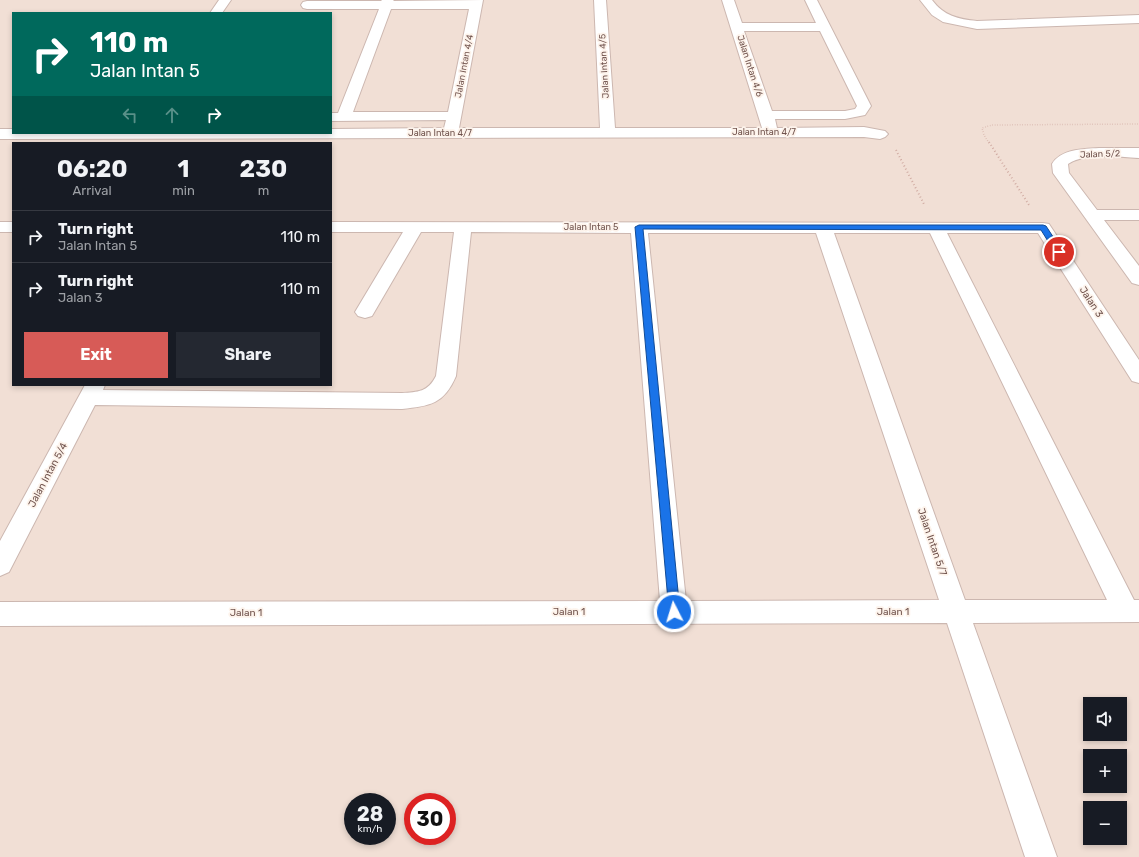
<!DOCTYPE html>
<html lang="en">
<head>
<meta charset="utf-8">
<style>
  body { margin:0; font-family:Rubik,sans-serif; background:#242831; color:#f1f3f6; height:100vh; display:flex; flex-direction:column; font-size:15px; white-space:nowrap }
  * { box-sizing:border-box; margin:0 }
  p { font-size:13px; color:#9ea1a6 }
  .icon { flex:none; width:22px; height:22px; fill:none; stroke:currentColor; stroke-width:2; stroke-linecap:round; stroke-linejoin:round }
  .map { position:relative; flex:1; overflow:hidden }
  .panel { position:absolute; left:12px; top:142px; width:320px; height:244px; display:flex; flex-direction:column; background:#171b24; border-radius:0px; box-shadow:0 2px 6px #0003 }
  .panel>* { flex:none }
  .hud { position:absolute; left:12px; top:12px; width:320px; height:122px; border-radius:0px; box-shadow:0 2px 6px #0003; background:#00695c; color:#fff; overflow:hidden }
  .controls { position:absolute; left:1083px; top:697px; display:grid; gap:8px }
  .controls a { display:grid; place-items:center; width:44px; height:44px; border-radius:0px; background:#171b24; box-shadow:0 2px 6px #0003; font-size:20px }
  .speed { position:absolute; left:344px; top:793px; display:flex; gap:8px; font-size:20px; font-weight:700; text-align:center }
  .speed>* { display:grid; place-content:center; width:52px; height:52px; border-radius:50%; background:#171b24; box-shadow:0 2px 6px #0003; line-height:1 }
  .speed small { font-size:10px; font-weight:400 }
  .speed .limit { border:6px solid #d22; background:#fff; color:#111 }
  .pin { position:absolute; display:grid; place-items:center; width:34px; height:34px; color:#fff; margin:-17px; border:2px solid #fff; border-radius:50%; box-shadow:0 1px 4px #0007 }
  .me { position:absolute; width:44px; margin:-22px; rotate:355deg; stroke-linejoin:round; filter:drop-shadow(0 0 3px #0008) }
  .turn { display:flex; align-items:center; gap:14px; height:84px; padding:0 12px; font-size:18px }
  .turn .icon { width:52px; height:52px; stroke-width:2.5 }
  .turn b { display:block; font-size:28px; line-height:34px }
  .lanes { display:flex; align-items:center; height:38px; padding:0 12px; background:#0003; justify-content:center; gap:20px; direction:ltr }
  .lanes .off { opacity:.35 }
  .eta { display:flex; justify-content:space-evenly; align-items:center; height:68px; text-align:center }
  .eta b { font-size:24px; font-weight:700; line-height:28px }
  .button { display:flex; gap:8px; margin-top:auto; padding:8px 12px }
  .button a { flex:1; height:46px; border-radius:0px; background:#d75b57; color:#fff; font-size:16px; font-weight:700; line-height:46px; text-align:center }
  .button a+a { background:#242831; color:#f1f3f6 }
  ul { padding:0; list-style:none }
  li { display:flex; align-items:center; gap:12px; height:52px; padding:0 12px; border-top:1px solid #363941 }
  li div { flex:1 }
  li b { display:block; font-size:15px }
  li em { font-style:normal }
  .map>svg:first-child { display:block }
  .residential { fill:#f1dfd5; fill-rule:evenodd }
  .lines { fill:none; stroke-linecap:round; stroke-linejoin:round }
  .minor-casing { stroke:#ccb7b0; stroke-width:2 }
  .path-far1 { stroke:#d1aca3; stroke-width:1.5; stroke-dasharray:0.5 2; stroke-linecap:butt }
  .path { stroke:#d1aca3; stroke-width:2; stroke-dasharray:1 2.5; stroke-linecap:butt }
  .minor { fill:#fff; fill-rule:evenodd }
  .route { fill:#1a73e8; stroke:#114b97 }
  .labels { text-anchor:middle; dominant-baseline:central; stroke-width:3.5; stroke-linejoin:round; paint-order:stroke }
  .far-street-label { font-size:9px; fill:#70534d; stroke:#fdf3eb }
  .street-label { font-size:10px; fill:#70534d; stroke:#fdf3eb }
</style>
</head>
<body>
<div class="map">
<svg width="1139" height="857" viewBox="0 0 1139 857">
  <rect width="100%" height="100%" fill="#faeee5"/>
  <path class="residential" d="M 0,0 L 1139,0 L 1139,857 L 0,857 ZM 13,13 L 331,13 L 331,133 L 13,133 ZM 13,143 L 331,143 L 331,385 L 13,385 ZM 1090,704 L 1120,704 L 1120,734 L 1090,734 ZM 1090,756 L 1120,756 L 1120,786 L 1090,786 ZM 353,802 L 387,802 L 387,836 L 353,836 ZM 413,802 L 447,802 L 447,836 L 413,836 ZM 1090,808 L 1120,808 L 1120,838 L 1090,838 Z"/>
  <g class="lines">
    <defs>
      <path id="minor" d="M 219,0 L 231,0 L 222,13 L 210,13 Z
        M 382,0 L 394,0 L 393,1 L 483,0 L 459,128 L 600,128 L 594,0 L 606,0 L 615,128 L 762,128 L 722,0 L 734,0 L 742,23 L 816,23 L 805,0 L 817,0 L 871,106 L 865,115 L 845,119 L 775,119 L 777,128 L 864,127 L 885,131 L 888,134 L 885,137 L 880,139 L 864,137 L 0,139 L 0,129 L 13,129 L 13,133 L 331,133 L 331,129 L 444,128 L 446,120 L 331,121 L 331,113 L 338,113 L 379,9 L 307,9 L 303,8 L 301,5 L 303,2 L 307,1 L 381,1 ZM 391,9 L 469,9 L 448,112 L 353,112 ZM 744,31 L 820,31 L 857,106 L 855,109 L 845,111 L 772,111 Z
        M 920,0 L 932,0 C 944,16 958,19 977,21 L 1139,15 L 1139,23 L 977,29 L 943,22 L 932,15 Z
        M 1099,148 L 1139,148 L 1139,158 C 1117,157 1087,152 1068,164 L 1069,173 L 1097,210 L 1139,210 L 1139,220 L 1104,220 L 1139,266 L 1139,285 L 1132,283 L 1053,173 L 1052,164 C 1061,149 1083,149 1099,148 Z
        M 0,222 L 13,222 L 13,232 L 0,232 Z
        M 331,222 L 1043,223 L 1049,224 L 1139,360 L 1139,383 L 1132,381 L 1038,233 L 947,233 L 1134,600 L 1139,600 L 1139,622 L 973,623 L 1057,857 L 1025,857 L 947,623 L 0,626 L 0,602 L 660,601 L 631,233 L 471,232 L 456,376 C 444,404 430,406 402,409 L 95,405 L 9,572 L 0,576 L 0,541 L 85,385 L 105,385 L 103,390 L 402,393 C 418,392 428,392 436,376 L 454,232 L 421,232 L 372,316 L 365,318 L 358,316 L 355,312 L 403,232 L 331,232 ZM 648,233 L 816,233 L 939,600 L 686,601 ZM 834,233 L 930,233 L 1107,600 L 965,600 Z"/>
    </defs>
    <use href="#minor" class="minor-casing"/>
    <path class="path-far1" d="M 989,143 L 984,135 L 982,128 L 992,125 L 1139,124"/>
    <path class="path" d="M 989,142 L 1029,205
      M 896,150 L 925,206"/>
    <use href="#minor" class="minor"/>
  </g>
  <path class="route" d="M 639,225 L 1043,225 L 1046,226 L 1063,252 L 1062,254 L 1056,254 L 1041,230 L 643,229 L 680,612 L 678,615 L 674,616 L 670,615 L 669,612 L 635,227 Z"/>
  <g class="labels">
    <g class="far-street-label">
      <text transform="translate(464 66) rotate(-79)">Jalan Intan 4/4</text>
      <text transform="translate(604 66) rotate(-93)">Jalan Intan 4/5</text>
      <text transform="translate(750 66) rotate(72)">Jalan Intan 4/6</text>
      <text x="764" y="132">Jalan Intan 4/7</text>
      <text x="440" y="133">Jalan Intan 4/7</text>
      <text transform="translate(1100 154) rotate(-2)">Jalan 5/2</text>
      <text x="591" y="227">Jalan Intan 5</text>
    </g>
    <g class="street-label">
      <text transform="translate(1091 302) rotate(57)">Jalan 3</text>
      <text transform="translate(48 475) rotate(-62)">Jalan Intan 5/4</text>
      <text transform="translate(932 542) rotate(71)">Jalan Intan 5/7</text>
      <text x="569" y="612">Jalan 1</text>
      <text x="893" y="612">Jalan 1</text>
      <text x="246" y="613">Jalan 1</text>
    </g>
  </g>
</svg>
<div class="controls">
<a><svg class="icon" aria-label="sound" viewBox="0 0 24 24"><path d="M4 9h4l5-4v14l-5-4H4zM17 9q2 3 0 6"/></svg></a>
<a>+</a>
<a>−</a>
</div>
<div class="speed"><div>28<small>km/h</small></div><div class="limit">30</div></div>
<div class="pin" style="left:1059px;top:252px;background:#d93025"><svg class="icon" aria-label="arrive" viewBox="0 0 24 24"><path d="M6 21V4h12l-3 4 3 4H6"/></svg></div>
<svg class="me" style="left:674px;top:612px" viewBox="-20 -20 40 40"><circle r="17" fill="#1a73e8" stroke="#fff" stroke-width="3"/><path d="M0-11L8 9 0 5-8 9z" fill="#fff"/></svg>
<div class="hud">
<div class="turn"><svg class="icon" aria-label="right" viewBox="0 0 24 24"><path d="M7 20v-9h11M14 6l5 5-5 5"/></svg><div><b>110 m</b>Jalan Intan 5</div></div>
<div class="lanes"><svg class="icon off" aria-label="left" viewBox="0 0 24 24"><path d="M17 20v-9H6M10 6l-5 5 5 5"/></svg><svg class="icon off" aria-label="ahead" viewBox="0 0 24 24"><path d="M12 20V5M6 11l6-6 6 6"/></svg><svg class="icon" aria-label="right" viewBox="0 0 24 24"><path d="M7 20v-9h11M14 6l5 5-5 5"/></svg></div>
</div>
<section class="panel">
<div class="eta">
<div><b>06:20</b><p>Arrival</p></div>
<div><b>1</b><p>min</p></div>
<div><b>230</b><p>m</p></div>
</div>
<ul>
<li><svg class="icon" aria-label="right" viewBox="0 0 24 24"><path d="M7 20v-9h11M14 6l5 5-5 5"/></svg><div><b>Turn right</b><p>Jalan Intan 5</p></div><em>110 m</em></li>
<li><svg class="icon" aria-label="right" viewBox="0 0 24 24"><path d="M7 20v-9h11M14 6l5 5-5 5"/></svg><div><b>Turn right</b><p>Jalan 3</p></div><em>110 m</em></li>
</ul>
<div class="button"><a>Exit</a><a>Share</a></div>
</section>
</div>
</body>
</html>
